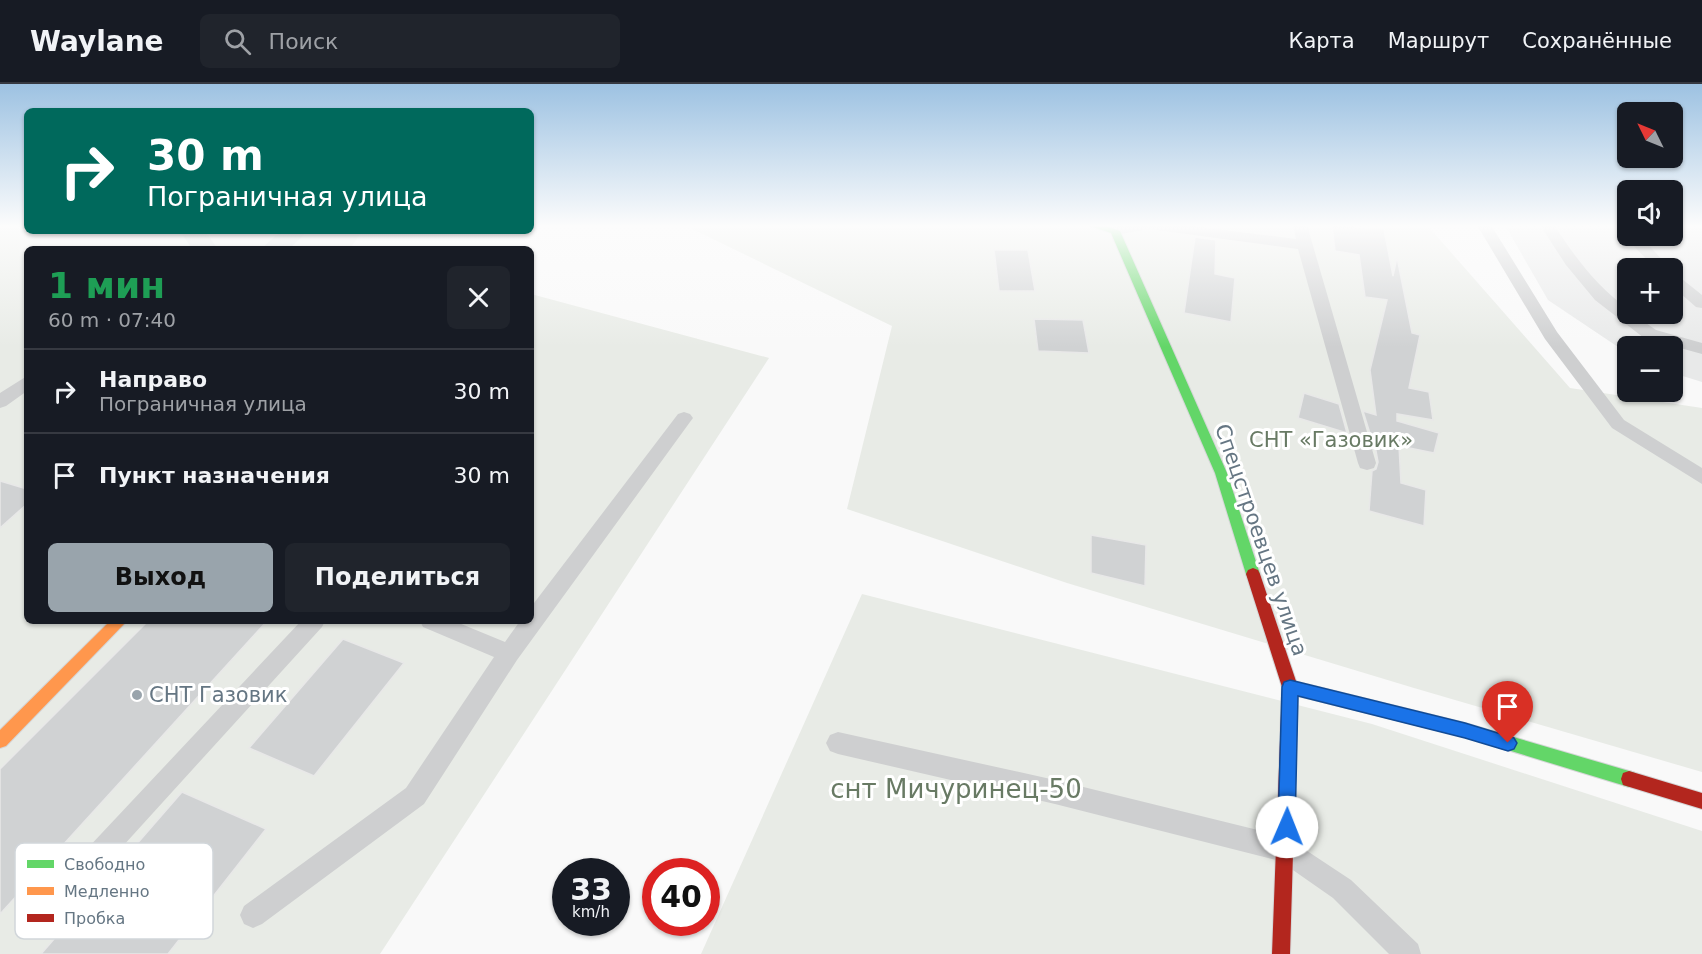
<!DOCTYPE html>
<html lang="ru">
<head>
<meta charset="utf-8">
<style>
  body { margin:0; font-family:"DejaVu Sans",sans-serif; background:#20242c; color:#f1f3f6; height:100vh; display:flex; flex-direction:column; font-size:22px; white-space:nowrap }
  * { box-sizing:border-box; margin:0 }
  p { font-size:20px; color:#9ea1a6 }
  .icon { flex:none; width:33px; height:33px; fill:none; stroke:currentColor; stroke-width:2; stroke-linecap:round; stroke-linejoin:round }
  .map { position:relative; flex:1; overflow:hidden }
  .side { position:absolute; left:24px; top:162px; width:510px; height:378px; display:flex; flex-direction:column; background:#171b24; border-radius:9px; box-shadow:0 2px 4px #0004 }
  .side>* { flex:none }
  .guide { position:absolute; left:24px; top:24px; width:510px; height:126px; border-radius:9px; box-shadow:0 2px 4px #0004; background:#00695c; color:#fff; overflow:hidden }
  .needle { width:39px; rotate:313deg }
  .buttons { position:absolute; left:1617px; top:18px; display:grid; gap:12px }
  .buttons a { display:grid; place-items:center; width:66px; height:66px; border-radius:9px; background:#171b24; box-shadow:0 2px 4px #0004; font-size:30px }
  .speed { position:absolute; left:552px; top:774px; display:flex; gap:12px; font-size:30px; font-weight:700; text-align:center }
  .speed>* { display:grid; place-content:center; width:78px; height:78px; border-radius:50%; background:#171b24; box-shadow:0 2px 4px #0004; line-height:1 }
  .speed small { font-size:15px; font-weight:400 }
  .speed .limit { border:9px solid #d22; background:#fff; color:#111 }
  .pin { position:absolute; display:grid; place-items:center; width:51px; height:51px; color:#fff; margin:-62px -26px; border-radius:50% 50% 50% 0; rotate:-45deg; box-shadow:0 0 6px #0007 }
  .pin .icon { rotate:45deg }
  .me { position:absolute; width:66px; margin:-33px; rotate:1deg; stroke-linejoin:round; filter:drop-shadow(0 0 4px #0008) }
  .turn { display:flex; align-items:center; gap:21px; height:126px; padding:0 24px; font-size:27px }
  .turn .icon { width:78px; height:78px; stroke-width:2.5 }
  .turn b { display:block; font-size:42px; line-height:51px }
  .round { display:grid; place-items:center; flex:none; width:63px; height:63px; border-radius:9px; background:#20242c }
  .summary { display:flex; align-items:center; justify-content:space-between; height:102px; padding:0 24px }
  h1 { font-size:36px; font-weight:800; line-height:45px; color:#1e9e55 }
  .cta { display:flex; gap:12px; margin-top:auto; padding:12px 24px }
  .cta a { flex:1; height:69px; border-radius:9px; background:#99a4ac; color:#111; font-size:24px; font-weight:800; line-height:69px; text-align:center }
  .cta a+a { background:#20242c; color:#f1f3f6 }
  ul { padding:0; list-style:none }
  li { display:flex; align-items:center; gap:18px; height:84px; padding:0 24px; border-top:2px solid #363941 }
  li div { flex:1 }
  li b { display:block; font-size:22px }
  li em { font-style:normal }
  header { display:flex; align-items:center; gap:36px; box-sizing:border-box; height:84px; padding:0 30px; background:#171b24; border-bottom:2px solid #363941 }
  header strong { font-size:28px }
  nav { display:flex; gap:33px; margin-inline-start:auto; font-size:21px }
  .search { width:420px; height:54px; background:#20242c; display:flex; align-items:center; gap:15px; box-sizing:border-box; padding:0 21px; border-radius:9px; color:#9ea1a6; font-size:22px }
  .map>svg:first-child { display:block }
  .built { fill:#e8e9e9; fill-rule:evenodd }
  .green { fill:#e8ebe6 }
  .building { fill:#d0d2d3; stroke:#e8e8e8; stroke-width:1.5 }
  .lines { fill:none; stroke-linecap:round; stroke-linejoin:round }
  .fast-casing { stroke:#d5d6d7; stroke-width:2 }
  .slow-casing { stroke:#d5d6d7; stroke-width:2 }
  .jam-casing { stroke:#d5d6d7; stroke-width:2 }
  .lane { fill:#cecfd0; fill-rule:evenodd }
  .street { fill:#cecfd0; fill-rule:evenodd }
  .fast { fill:#63d668; fill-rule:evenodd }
  .slow { fill:#ff974d; fill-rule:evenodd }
  .jam { fill:#b3261e; fill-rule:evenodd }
  .route { fill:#1a73e8; stroke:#114b97; stroke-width:1.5 }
  .poi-dot { fill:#99a4ac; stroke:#fff; stroke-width:2 }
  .labels { text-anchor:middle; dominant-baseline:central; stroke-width:6; stroke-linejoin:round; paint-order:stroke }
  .park-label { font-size:21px; fill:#687a64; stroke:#fff }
  .street-label { font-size:21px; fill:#657683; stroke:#fff }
  .poi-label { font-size:21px; fill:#657683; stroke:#fff; text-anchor:start }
  .near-park-label { font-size:26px; fill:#687a64; stroke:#fff }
  .key { fill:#fff; stroke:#d1d6da; stroke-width:1.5 }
  .key-label { font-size:16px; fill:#657683 }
</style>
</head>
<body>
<header>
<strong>Waylane</strong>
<div class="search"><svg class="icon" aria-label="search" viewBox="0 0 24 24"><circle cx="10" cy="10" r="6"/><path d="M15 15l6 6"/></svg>Поиск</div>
<nav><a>Карта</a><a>Маршрут</a><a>Сохранённые</a></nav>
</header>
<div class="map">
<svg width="1702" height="870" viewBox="0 0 1702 870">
  <rect width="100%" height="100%" fill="#f9f9f9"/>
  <path class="built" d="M 1505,141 L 1627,141 L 1628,152 L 1672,152 L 1673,141 L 1702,141 L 1702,298 L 1673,289 L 1672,262 L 1628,262 L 1627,269 L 1548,216 ZM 1628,184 L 1672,184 L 1672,230 L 1628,230 Z"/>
  <path class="green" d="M 6,141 L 27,141 L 27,147 L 362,147 L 350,165 L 27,165 L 27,537 L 531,537 L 531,210 L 769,274 L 380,870 L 0,870 L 0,143 Z
    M 684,141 L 1427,141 L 1570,304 L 1702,324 L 1702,688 L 1414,604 L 1067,499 L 847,425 L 892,242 Z
    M 862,510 L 1372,640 L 1702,747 L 1702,870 L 701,870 Z"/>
  <path class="building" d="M 1332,141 L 1384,145 L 1393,192 L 1397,173 L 1412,249 L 1420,251 L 1409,304 L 1429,308 L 1433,336 L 1397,330 L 1397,337 L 1439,349 L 1434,369 L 1399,362 L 1401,399 L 1426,406 L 1424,442 L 1369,427 L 1372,387 L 1376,385 L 1378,378 L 1374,356 L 1372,356 L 1363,327 L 1376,331 L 1370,286 L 1387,216 L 1365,213 L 1359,171 L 1335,167 Z
    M 1195,153 L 1216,156 L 1215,190 L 1235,194 L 1231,238 L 1184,229 Z
    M 994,166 L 1028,166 L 1035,207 L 999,207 Z
    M 1034,235 L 1083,236 L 1089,269 L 1038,267 Z
    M 1304,309 L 1339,320 L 1347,349 L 1298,334 Z
    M 0,397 L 27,405 L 27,420 L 0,444 Z
    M 1091,451 L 1146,461 L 1145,502 L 1091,489 Z
    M 148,537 L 267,537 L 0,830 L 0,685 Z
    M 343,555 L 404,579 L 314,692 L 249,664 Z
    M 182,708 L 266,745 L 168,870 L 41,870 Z"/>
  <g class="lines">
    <defs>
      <path id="fast" d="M 1087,141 L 1103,141 L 1120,147 L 1227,389 L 1260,490 L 1258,494 L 1253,496 L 1248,494 L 1246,490 L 1215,389 L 1111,149 Z
        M 1290,596 L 1465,639 L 1629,687 L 1635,689 L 1637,695 L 1635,701 L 1629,703 L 1465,653 L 1290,610 L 1285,608 L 1282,603 L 1285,598 Z"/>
      <path id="slow" d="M 110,537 L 127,537 L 6,662 L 0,664 L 0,646 Z"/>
      <path id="jam" d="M 1253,484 L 1258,486 L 1260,490 L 1298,603 L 1290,870 L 1272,870 L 1282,603 L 1246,490 L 1248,486 Z
        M 1629,687 L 1702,709 L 1702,725 L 1623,701 L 1621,695 L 1623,689 Z"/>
    </defs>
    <use href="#fast" class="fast-casing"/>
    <use href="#slow" class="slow-casing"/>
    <use href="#jam" class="jam-casing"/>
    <path class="lane" d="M 1125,141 L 1182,141 L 1296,155 L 1293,141 L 1307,141 L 1376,379 L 1374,384 L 1367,386 L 1360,384 L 1358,379 L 1298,165 L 1149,145 L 1115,151 L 1108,147 L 1110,144 Z
      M 1477,141 L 1491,141 L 1557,248 L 1624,336 L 1702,384 L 1702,400 L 1612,344 L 1545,255 Z
      M 1540,141 L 1554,141 C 1575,173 1596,202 1628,225 L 1628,230 L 1633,230 L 1656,246 L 1702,259 L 1702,270 L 1644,254 L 1595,216 L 1566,181 Z
      M 1627,149 L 1628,152 L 1640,152 L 1670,184 L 1655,184 L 1627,155 L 1625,152 Z
      M 1672,189 L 1677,191 L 1702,211 L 1702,224 L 1696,223 L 1672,202 Z
      M 27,292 L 27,307 L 6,322 L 0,324 L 0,309 Z
      M 684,328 L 690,330 L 693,334 L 690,338 L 517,576 L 424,720 L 262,840 L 253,844 L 244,840 L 240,831 L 244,822 L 406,704 L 494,573 L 423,543 L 420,537 L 454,537 L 505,558 L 520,537 L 531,537 L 531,523 L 678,330 Z
      M 301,537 L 325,537 L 322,543 L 73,817 L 64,821 L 55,817 L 51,808 L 55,799 Z
      M 838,648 L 1055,696 L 1286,753 L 1351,796 L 1418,860 L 1421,870 L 1389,870 L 1333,814 L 1280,777 L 1055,720 L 838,670 L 830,667 L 826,659 L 830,651 Z"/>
    <path class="street" d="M 180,147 L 205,147 L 218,165 L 192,165 Z
      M 281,147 L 308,147 L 289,165 L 261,165 Z"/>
    <use href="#fast" class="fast"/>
    <use href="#slow" class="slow"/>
    <use href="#jam" class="jam"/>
  </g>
  <linearGradient id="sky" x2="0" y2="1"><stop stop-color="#9dc2e2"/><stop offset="0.54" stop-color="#fcfcfc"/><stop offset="1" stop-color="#fcfcfc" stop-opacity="0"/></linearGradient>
  <rect width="1702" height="263" fill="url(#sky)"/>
  <path class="route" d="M 1290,596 L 1465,639 L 1514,654 L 1517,659 L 1514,665 L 1508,667 L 1465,654 L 1298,612 L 1295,743 L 1293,749 L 1287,751 L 1280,749 L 1278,743 L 1282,603 L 1284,598 Z"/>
  <circle class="poi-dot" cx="137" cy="611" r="6"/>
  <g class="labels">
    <g class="park-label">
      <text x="1331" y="356">СНТ «Газовик»</text>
    </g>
    <g class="street-label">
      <text transform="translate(1261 456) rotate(71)">Спецстроевцев улица</text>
    </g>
    <g class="poi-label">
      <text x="149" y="611">СНТ Газовик</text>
    </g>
    <g class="near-park-label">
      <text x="956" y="705">снт Мичуринец-50</text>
    </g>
  </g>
  <rect x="15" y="759" width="198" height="96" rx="9" class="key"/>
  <rect x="27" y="776" width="27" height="8" fill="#63d668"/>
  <rect x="27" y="803" width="27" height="8" fill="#ff974d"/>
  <rect x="27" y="830" width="27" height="8" fill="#b3261e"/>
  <g class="key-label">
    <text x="64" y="786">Свободно</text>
    <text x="64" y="813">Медленно</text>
    <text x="64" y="840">Пробка</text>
  </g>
</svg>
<div class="buttons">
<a><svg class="needle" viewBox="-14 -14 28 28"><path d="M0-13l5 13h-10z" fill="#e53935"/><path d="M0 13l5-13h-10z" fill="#9ea1a6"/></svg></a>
<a><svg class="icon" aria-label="sound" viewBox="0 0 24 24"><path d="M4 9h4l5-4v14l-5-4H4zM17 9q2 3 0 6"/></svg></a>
<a>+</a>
<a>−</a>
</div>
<div class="speed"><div>33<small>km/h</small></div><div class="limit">40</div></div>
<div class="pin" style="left:1508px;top:659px;background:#d93025"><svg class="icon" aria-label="arrive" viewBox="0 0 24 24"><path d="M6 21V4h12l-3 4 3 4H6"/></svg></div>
<svg class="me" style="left:1287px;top:743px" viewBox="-20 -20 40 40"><circle r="19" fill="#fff"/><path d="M0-13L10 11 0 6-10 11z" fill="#1a73e8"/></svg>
<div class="guide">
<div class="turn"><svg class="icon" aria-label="right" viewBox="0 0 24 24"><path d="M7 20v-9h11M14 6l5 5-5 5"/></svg><div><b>30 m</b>Пограничная улица</div></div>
</div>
<section class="side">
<div class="summary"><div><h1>1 мин</h1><p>60 m · 07:40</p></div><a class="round"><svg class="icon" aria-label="close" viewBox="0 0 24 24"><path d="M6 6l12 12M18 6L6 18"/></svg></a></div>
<ul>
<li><svg class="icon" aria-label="right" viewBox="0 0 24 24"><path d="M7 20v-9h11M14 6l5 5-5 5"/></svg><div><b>Направо</b><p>Пограничная улица</p></div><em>30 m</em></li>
<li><svg class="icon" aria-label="arrive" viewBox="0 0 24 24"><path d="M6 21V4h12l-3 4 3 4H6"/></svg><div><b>Пункт назначения</b></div><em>30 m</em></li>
</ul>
<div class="cta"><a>Выход</a><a>Поделиться</a></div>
</section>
</div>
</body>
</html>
